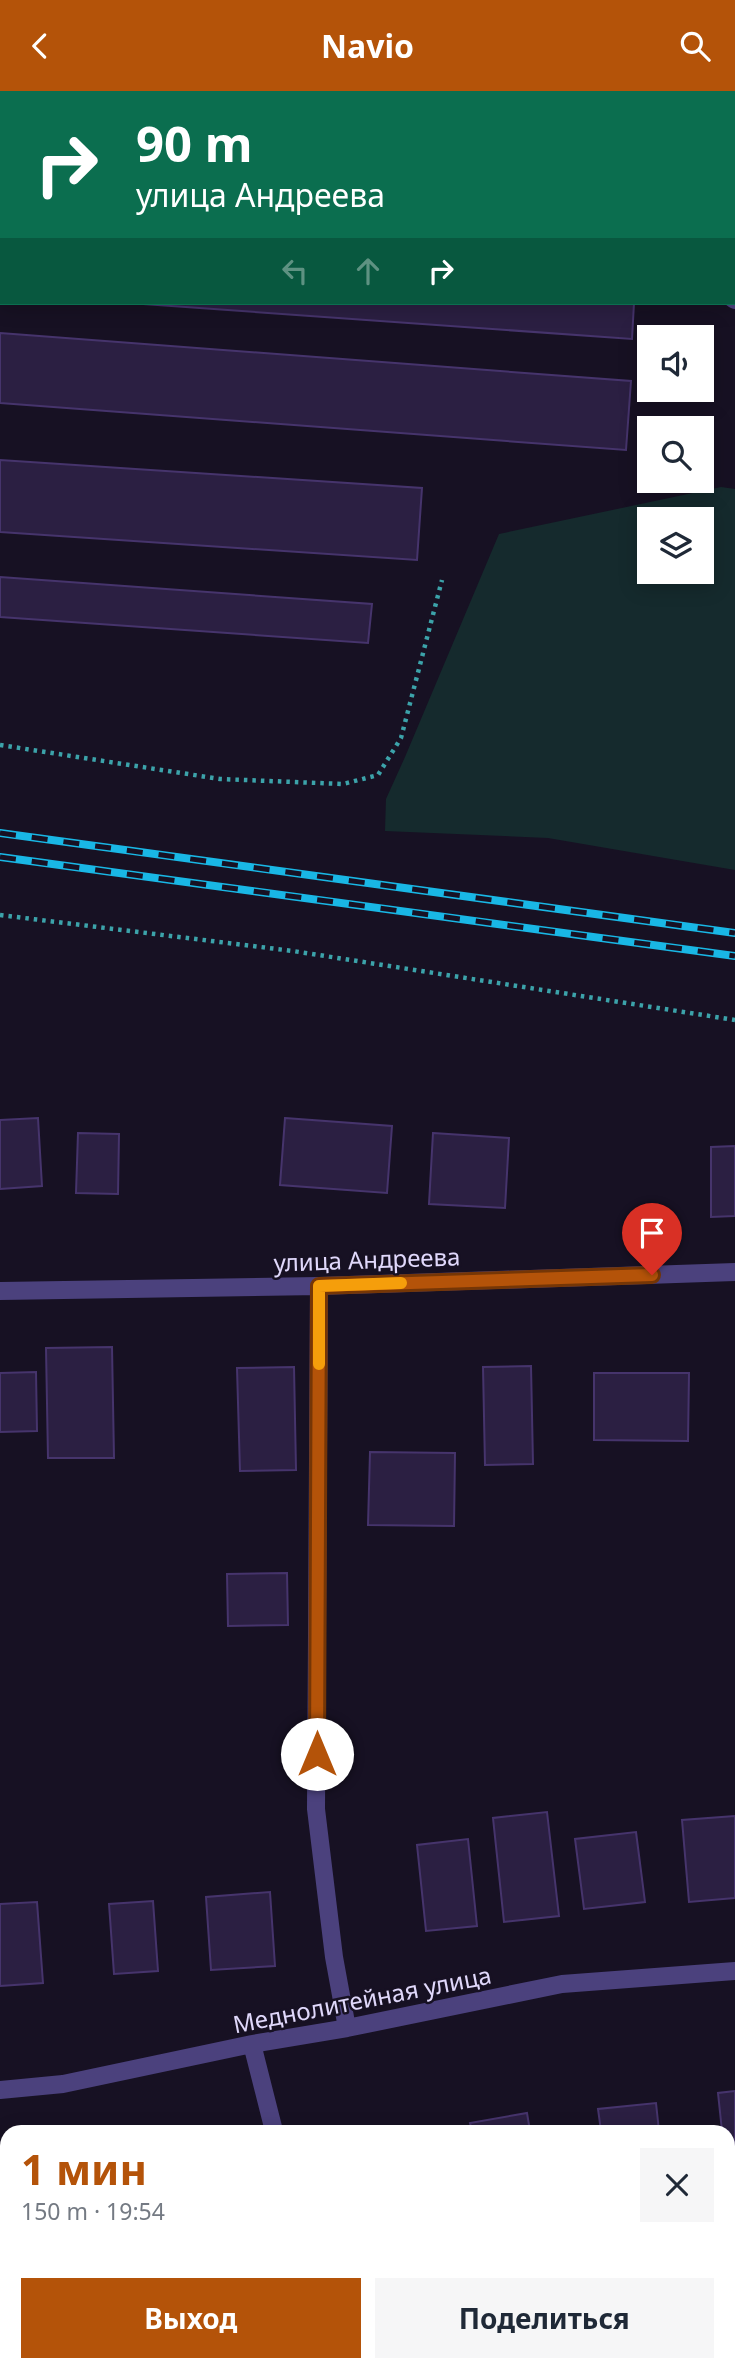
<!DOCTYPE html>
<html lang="ru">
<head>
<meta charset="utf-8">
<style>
  body { margin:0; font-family:"Noto Sans",sans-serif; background:#f6f6f7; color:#1f2937; height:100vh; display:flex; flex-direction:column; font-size:26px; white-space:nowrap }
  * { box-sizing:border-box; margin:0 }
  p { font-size:23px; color:#747a83 }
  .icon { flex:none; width:38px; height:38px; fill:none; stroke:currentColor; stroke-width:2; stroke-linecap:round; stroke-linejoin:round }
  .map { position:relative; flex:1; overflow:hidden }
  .side { position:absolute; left:0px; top:2034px; width:735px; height:247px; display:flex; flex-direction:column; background:#fff; border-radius:21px 21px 0 0; box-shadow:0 4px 18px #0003 }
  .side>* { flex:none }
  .guide { position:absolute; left:0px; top:0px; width:735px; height:214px; box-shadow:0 4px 18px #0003; background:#0b6e4f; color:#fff; overflow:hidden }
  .buttons { position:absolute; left:637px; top:234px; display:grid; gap:14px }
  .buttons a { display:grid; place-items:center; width:77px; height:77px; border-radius:0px; background:#fff; box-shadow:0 4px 18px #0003; font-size:35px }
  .pin { position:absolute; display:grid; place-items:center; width:60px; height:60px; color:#fff; margin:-72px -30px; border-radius:50% 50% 50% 0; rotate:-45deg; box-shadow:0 0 7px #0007 }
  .pin .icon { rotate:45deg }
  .me { position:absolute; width:77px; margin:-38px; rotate:0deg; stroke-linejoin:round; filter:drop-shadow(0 0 5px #0008) }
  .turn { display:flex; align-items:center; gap:24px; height:147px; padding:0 21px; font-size:32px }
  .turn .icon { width:91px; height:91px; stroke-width:2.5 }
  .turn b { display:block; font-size:49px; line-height:60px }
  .lanes { display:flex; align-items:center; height:66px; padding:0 21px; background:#0003; justify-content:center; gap:35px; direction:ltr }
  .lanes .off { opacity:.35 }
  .round { display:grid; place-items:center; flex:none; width:74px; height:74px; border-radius:0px; background:#f6f6f7 }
  .overview { display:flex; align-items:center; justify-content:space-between; height:119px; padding:0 21px }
  h1 { font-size:42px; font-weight:700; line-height:52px; color:#b45309 }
  .button { display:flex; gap:14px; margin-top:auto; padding:14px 21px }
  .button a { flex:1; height:80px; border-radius:0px; background:#b45309; color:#fff; font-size:28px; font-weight:700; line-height:80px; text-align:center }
  .button a+a { background:#f6f6f7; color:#1f2937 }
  header { display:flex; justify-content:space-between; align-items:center; height:91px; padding:0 21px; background:#b45309; color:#fff; font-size:32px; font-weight:700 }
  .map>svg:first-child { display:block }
  .green { fill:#152a2d; fill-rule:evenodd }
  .building { fill:#2b1f42; stroke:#46346c; stroke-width:2 }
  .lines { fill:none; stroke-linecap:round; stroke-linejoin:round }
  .path { stroke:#3ca3aa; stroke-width:4.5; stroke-dasharray:3.5 5; stroke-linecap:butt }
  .minor { stroke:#4b417d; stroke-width:18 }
  .rail-casing { stroke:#19b7e5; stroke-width:8 }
  .rail { stroke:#171123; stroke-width:5; stroke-dasharray:16; stroke-linecap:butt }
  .route-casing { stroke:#753606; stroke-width:18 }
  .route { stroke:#b45309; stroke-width:12 }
  .slow { stroke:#f59e0b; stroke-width:12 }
  .labels { text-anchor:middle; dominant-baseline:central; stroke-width:5; stroke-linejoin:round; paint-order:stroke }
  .street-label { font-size:24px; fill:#e0d8fb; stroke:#171123 }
</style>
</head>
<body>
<header><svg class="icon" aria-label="back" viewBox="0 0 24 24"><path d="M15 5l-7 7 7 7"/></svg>Navio<svg class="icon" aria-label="search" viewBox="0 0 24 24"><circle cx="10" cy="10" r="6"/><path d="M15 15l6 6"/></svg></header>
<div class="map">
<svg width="735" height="2280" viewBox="0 0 735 2280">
  <rect width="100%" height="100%" fill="#171123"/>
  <path class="green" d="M 721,396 L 735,398 L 735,779 L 548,747 L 385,740 L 386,708 L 405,666 L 499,443 ZM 649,429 L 702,429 L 702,481 L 649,481 Z"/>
  <path class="building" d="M 63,0 L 159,0 L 158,2 L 65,2 Z
    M 656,0 L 715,0 L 713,2 L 658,2 Z
    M 735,23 L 735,112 L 733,110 L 733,25 Z
    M 0,133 L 2,133 L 2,202 L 0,202 Z
    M 129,212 L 634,212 L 632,248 Z
    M 0,242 L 631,290 L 626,359 L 0,312 Z
    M 0,369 L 422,397 L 417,469 L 0,441 Z
    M 0,486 L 372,513 L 368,552 L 0,526 Z
    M 38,1027 L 42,1095 L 0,1098 L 0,1029 Z
    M 285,1027 L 392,1035 L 387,1102 L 280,1094 Z
    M 78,1042 L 119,1043 L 118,1103 L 76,1102 Z
    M 433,1042 L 509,1047 L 505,1117 L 429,1113 Z
    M 735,1055 L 735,1125 L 711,1126 L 711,1056 Z
    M 112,1256 L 114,1367 L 48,1367 L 46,1257 Z
    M 531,1275 L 533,1373 L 485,1374 L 483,1276 Z
    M 294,1276 L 296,1379 L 240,1380 L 237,1277 Z
    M 36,1281 L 37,1340 L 0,1341 L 0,1282 Z
    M 594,1282 L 689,1282 L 688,1350 L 594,1349 Z
    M 370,1361 L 455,1362 L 454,1435 L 368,1434 Z
    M 287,1482 L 288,1534 L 228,1535 L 227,1483 Z
    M 547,1721 L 559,1825 L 504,1831 L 493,1727 Z
    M 735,1725 L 735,1807 L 689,1811 L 682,1729 Z
    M 636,1741 L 645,1811 L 584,1818 L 575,1748 Z
    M 468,1748 L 477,1835 L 426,1840 L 417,1754 Z
    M 270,1801 L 275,1875 L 211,1879 L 206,1806 Z
    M 153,1810 L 158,1880 L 114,1883 L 109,1813 Z
    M 37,1811 L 43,1892 L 0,1895 L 0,1813 Z
    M 735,2000 L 735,2095 L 728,2096 L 728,2040 L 722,2040 L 718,2002 Z
    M 656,2012 L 659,2040 L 601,2040 L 598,2018 Z
    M 527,2022 L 530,2040 L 472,2040 L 470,2032 Z"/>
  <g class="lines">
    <path class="path" d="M 0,654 L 220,688 L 343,693 L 378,684 L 401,647 L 442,489
      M 0,824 L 293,860 L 735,929"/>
    <path class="minor" d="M 491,2 L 493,0
      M 0,12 L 2,10
      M 0,81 L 2,81
      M 733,208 L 735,209
      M 319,1195 L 316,1718 L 334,1866 L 347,1937
      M 0,1200 L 319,1195 L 735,1181
      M 252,1953 L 274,2040
      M 0,1999 L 63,1993 L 252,1953 L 347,1937 L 562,1893 L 735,1880
      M 288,2280 L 289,2273"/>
    <defs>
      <path id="rail" d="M 0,742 L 735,842
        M 0,766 L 735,865"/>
    </defs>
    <use href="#rail" class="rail-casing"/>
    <use href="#rail" class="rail"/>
  </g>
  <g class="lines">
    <defs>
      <path id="route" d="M 317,1663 L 319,1195 L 652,1184"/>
    </defs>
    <use href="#route" class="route-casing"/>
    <use href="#route" class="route"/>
    <path class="slow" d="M 319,1273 L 319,1195 L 401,1192"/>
  </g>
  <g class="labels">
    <g class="street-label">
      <text transform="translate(367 1168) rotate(-2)">улица Андреева</text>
      <text transform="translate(362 1908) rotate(-11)">Меднолитейная улица</text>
    </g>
  </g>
</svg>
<div class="buttons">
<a><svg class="icon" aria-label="sound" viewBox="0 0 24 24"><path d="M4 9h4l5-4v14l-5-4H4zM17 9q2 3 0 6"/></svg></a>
<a><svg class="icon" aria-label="search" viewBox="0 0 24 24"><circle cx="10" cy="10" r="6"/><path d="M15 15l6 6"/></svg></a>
<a><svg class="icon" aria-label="layers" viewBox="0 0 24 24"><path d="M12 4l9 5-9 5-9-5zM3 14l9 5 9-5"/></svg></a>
</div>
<div class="pin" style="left:652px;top:1184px;background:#d93025"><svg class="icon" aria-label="arrive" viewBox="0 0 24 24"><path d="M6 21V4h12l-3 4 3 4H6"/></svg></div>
<svg class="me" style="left:317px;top:1663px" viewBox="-20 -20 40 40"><circle r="19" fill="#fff"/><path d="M0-13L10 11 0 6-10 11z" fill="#b45309"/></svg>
<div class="guide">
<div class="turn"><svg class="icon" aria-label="right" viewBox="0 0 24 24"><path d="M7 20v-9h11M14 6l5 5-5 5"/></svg><div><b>90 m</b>улица Андреева</div></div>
<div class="lanes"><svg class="icon off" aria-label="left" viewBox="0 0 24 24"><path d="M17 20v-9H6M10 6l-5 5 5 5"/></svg><svg class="icon off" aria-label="ahead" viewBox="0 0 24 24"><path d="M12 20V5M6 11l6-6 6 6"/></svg><svg class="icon" aria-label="right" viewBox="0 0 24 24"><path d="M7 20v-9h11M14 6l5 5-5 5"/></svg></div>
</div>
<section class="side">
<div class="overview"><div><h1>1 мин</h1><p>150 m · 19:54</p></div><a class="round"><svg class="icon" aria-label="close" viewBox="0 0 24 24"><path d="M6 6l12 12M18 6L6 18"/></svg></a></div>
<div class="button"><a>Выход</a><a>Поделиться</a></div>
</section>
</div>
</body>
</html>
